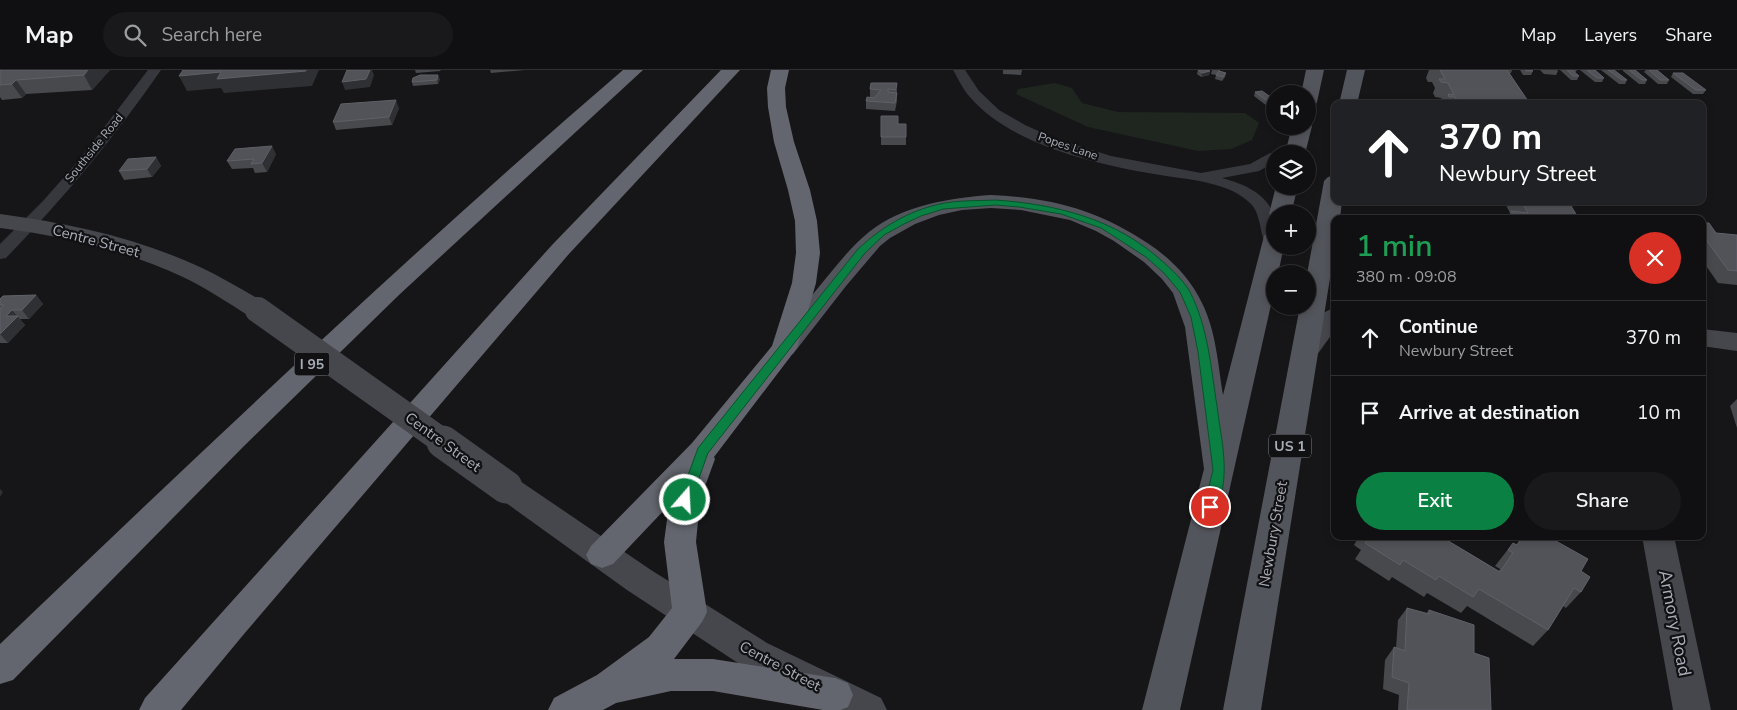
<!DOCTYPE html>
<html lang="en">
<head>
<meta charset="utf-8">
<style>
  body { margin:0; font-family:"Nunito Sans",sans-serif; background:#19191b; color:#f1f3f6; height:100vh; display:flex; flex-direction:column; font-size:19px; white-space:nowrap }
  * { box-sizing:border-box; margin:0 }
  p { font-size:16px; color:#9c9d9f }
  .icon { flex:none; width:28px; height:28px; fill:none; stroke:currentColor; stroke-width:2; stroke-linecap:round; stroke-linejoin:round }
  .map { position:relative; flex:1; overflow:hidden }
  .drawer { position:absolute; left:1331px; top:145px; width:375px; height:325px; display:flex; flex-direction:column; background:#101012; border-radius:10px; box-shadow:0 2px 8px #0003,0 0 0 1px #303032 }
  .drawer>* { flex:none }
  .guide { position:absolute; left:1331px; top:30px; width:375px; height:105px; border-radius:10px; box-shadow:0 2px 8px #0003,0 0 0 1px #303032; background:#202124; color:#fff; overflow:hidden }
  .controls { position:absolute; left:1266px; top:15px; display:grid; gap:10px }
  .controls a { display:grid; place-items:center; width:50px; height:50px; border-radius:50%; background:#101012; box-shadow:0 2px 8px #0003,0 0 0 1px #303032; font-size:25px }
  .pin { position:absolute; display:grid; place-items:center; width:42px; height:42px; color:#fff; margin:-21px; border:2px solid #fff; border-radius:50%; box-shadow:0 1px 5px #0007 }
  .me { position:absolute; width:55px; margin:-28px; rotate:19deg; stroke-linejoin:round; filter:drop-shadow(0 0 4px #0008) }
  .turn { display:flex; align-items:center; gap:18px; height:105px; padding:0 25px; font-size:22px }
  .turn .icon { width:65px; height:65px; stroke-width:2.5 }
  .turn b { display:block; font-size:35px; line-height:42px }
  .round { display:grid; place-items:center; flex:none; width:52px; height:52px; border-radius:26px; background:#19191b }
  .summary { display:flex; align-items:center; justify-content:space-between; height:85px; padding:0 25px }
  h1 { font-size:30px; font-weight:600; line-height:38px; color:#1e9e55 }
  .cta { display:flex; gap:10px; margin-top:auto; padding:10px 25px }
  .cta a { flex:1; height:58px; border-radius:30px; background:#0b8043; color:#fff; font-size:20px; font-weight:600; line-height:58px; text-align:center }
  .cta a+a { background:#19191b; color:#f1f3f6 }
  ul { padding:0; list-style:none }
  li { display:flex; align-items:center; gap:15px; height:75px; padding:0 25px; border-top:1px solid #303032 }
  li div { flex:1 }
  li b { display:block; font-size:19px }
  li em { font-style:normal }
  header { display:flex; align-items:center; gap:30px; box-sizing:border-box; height:70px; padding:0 25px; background:#101012; border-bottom:1px solid #303032 }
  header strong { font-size:24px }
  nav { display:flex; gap:28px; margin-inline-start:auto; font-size:18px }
  .search { width:350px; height:45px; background:#19191b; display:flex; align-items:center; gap:12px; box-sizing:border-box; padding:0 18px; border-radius:28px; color:#9c9d9f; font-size:19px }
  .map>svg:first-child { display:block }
  .green { fill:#1e261f }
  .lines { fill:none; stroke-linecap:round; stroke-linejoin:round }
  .street { fill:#37383d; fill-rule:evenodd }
  .secondary { fill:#45474d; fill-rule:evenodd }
  .primary { fill:#53555c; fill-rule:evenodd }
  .highway { fill:#63666e; fill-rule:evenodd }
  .secondary-bridge-far1 { stroke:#45474d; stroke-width:26 }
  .secondary-bridge { stroke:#45474d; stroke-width:33 }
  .wall { fill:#47494d }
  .shaded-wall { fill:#2f3033 }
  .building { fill:#525359; stroke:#5f6168 }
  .route { fill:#0b8043; stroke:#07532c }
  .labels { text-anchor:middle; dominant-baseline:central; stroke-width:4.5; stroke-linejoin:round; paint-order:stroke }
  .far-street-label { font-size:12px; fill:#a8adb8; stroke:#111113 }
  .shield { fill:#111113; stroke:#7b7e86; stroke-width:1 }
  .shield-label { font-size:14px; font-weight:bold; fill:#a8adb8 }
  .street-label { font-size:15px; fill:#a8adb8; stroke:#111113 }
  .near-street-label { font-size:18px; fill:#a8adb8; stroke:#111113 }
</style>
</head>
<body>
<header>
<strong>Map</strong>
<div class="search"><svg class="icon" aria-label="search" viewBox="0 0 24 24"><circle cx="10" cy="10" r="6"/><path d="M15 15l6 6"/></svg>Search here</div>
<nav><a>Map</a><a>Layers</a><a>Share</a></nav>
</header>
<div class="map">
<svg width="1737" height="640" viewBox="0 0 1737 640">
  <rect width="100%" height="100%" fill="#161618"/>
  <path class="green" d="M 1055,13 L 1072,18 L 1082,33 L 1118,42 L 1245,43 L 1259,53 L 1252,70 L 1231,79 L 1198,81 L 1088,57 L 1016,24 L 1018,19 Z"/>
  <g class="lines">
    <path class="street" d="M 148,0 L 161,0 C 115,67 63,129 6,188 L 0,189 L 0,174 L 43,131 L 80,89 Z
      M 953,0 L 965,0 L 979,21 L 999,40 L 1025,55 L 1054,68 L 1111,86 L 1201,103 L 1250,94 L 1270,83 L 1280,83 L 1275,84 L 1275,92 L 1259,101 L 1222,108 C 1244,114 1269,124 1275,149 C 1276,157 1275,168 1275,176 L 1279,176 L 1273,178 L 1267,177 C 1259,164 1262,146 1251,134 C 1231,113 1193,110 1166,106 C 1103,96 1012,77 969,26 C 962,18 958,8 953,0 Z"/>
    <path class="secondary" d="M 0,144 C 69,153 137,168 200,197 C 223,208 245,221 267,234 L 271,240 L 267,246 L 258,248 L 249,246 C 227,232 206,218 183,207 C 125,180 63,166 0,158 Z
      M 1335,238 L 1335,260 L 1314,289 L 1305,292 L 1296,289 L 1292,283 C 1303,266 1314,243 1335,238 Z
      M 1702,259 L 1737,263 L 1737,281 L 1702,276 Z
      M 506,405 L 517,409 L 651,500 L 767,573 L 881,628 L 887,640 L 830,640 L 741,595 L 627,520 L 495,425 L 491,417 L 495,409 Z
      M 1642,466 L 1674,466 L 1711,640 L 1673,640 Z"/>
    <path class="primary" d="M 1306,0 L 1324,0 L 1317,32 L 1315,36 L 1308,38 L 1308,24 L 1301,24 Z
      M 1347,0 L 1365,0 L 1357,34 L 1339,34 Z
      M 1308,52 L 1312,56 L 1305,84 L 1285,84 L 1292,56 L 1308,56 Z
      M 1335,105 L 1335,131 L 1342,131 L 1340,149 L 1335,149 L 1335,177 L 1261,640 L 1223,640 L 1300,236 L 1308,236 L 1307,204 L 1324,111 L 1328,107 Z
      M 1276,116 L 1298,116 L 1291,144 L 1275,144 L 1275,149 L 1269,144 Z
      M 991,125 C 1053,128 1098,140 1149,174 C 1171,189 1190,208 1202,233 C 1216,261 1218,294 1223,325 L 1264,166 L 1267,161 L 1275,159 L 1275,176 L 1284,176 L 1278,204 L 1275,204 L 1275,217 L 1180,640 L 1142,640 L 1204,399 L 1185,257 L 1173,223 L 1162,209 L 1144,192 L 1114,171 L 1096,161 L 1070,150 L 1021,140 L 991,138 L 962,140 L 939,145 L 915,154 L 890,168 L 880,176 L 846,216 L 793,284 L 784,287 L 775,284 L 771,278 C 784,257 802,237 818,218 C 834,199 850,177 869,162 C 903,135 950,128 991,125 Z"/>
    <path class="highway" d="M 623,0 L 643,0 L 400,224 L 244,376 L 13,610 L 0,614 L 0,574 C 204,379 409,184 623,0 Z
      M 721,0 L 740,0 L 568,185 L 244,564 L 181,640 L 139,640 L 145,628 L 552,175 Z
      M 771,0 L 789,0 L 785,18 L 786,37 L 794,72 L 810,120 L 817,151 L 820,183 L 816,213 L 797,278 L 714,387 L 715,389 L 700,430 L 696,472 L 707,542 L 702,552 L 674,589 L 713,589 L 835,608 L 848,613 L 853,625 L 848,637 L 840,640 L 823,640 L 713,621 L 671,621 L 616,633 L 603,640 L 548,640 L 554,628 L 597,605 L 649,567 L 672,538 L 664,472 L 669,435 L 613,494 L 602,498 L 591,494 L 586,485 L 591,476 L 692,373 L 772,276 L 792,213 L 796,183 L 795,151 L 788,120 L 774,72 L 768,37 L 767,18 Z"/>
    <path class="secondary-bridge-far1" d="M 258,240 L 445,373"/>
    <path class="secondary-bridge" d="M 443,372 L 506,417"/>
  </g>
  <path class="wall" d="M 0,0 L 110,0 L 92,20 L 26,24 L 22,28 L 2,30 L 0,27 Z
    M 415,0 L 441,0 L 440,1 L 416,3 Z
    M 490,0 L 525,0 L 491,3 Z
    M 1003,0 L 1022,0 L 1021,5 L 1003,4 Z
    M 1198,0 L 1210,1 L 1209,5 L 1201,7 L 1197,4 Z
    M 1212,0 L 1220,0 L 1220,1 L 1226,3 L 1225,7 L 1222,11 L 1215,9 L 1216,5 L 1211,4 Z
    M 1429,0 L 1512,0 L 1511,3 L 1509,3 L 1530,34 L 1443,34 L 1444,32 L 1441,28 L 1435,27 L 1433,23 L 1435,18 L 1432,12 L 1428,12 L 1426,8 Z
    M 1520,0 L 1532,0 L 1533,1 L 1531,5 L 1523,5 Z
    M 1540,0 L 1557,0 L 1558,1 L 1556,5 L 1544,4 Z
    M 1560,0 L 1577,0 L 1575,3 L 1579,6 L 1577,10 L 1571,10 Z
    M 1580,0 L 1595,0 L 1604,8 L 1602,12 L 1595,12 Z
    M 1601,0 L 1614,0 L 1627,10 L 1625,14 L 1619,14 Z
    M 1623,0 L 1635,0 L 1647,10 L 1645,14 L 1639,14 L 1623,1 Z
    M 1646,0 L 1657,0 L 1669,10 L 1667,14 L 1658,14 L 1644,2 Z
    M 1673,3 L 1706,20 L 1703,24 L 1693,24 L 1671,7 Z
    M 440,9 L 438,14 L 413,16 L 412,12 Z
    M 871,13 L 897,20 L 897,31 L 895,41 L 866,39 L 866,31 L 870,27 L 870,19 Z
    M 1255,22 L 1275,30 L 1275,38 L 1271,39 L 1254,26 Z
    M 399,38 L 392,55 L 336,60 L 333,52 Z
    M 881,46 L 906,67 L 906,75 L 881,75 Z
    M 276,84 L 267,102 L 255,103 L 253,98 L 232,99 L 227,91 Z
    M 156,87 L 161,96 L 152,107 L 124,110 L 119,101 Z
    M 1504,131 L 1568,131 L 1579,149 L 1507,149 L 1510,143 Z
    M 1702,153 L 1716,163 L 1737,165 L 1737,215 L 1718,213 L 1702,190 Z
    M 36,225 L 43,234 L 29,249 L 20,249 L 25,255 L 8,273 L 0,273 L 0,229 Z
    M 1737,329 L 1737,358 L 1730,336 Z
    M 1359,466 L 1440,466 L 1499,501 L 1500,499 L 1495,496 L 1513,473 L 1516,475 L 1523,466 L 1547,466 L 1581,501 L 1581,522 L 1566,538 L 1563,536 L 1548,560 L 1533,576 L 1467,536 L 1461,543 L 1427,523 L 1424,527 L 1392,507 L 1389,511 L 1355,489 L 1361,480 L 1354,475 Z
    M 1407,538 L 1426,544 L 1429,540 L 1474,583 L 1491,640 L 1398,640 L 1399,625 L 1383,619 L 1385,590 L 1394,577 L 1396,578 L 1398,550 Z"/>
  <path class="shaded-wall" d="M 88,0 L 110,0 L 92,20 L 84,5 Z
    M 306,0 L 319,0 L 312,16 L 224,23 L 221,18 L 187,21 L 179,6 L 221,2 Z
    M 370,0 L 372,0 L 374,5 L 370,17 L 345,20 L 342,12 Z
    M 1210,1 L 1209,5 L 1201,7 L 1202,3 Z
    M 438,5 L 440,9 L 438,14 L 437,10 Z
    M 16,10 L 26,24 L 22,28 L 12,14 Z
    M 396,30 L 399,38 L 392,55 L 389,47 Z
    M 1275,34 L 1275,38 L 1271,39 L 1273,35 Z
    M 272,76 L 276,84 L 267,102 L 262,93 Z
    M 156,87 L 161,96 L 152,107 L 147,99 Z
    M 36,225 L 43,234 L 29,249 L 22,240 Z
    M 12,240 L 25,255 L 8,273 L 0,264 L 6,246 Z
    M 0,419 L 3,422 L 0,427 Z"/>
  <path class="building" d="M 0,0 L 88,0 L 84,5 L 16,10 L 12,14 L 0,15 Z
    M 183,0 L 306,0 L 306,1 L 217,9 L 221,2 L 179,6 Z
    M 347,0 L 370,0 L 366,9 L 342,12 Z
    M 1198,0 L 1208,0 L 1210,1 L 1202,3 Z
    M 1440,0 L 1507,0 L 1530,34 L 1459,34 L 1455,27 L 1449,27 L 1448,24 L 1454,25 L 1448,13 L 1441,12 L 1439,9 L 1445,9 Z
    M 1525,0 L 1532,0 L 1533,1 L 1526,1 Z
    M 1567,0 L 1572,0 L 1579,6 L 1573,6 Z
    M 1587,0 L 1595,0 L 1604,8 L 1597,8 Z
    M 1608,0 L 1614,0 L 1627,10 L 1622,10 Z
    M 1629,0 L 1635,0 L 1647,10 L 1642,10 Z
    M 1649,0 L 1657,0 L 1669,10 L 1660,10 Z
    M 1219,1 L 1226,3 L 1223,7 L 1216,5 Z
    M 1673,3 L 1683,3 L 1706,20 L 1696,20 Z
    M 420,5 L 438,5 L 437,10 L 412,12 L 413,8 Z
    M 871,13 L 897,13 L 896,20 L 888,19 L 888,22 L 897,23 L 895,33 L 866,31 L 867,27 L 874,28 L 881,20 L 870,19 Z
    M 1262,21 L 1275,30 L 1275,34 L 1273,35 L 1255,22 Z
    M 396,30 L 389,47 L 333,52 L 341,34 Z
    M 881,46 L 898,46 L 898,54 L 906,54 L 906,67 L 881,67 Z
    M 272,76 L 262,93 L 251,94 L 254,89 L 227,91 L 235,79 Z
    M 156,87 L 147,99 L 119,101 L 128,89 Z
    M 1521,131 L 1568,131 L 1579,149 L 1515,149 L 1511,141 L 1528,143 Z
    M 1702,153 L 1709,153 L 1716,163 L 1737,165 L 1737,201 L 1728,200 L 1702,164 Z
    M 36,225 L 22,240 L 12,240 L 6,246 L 18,246 L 0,264 L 0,239 L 4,235 L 0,235 L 0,229 L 3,226 Z
    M 1371,466 L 1440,466 L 1500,502 L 1513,483 L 1508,480 L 1513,473 L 1517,475 L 1523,466 L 1547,466 L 1588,489 L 1581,501 L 1590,507 L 1581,522 L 1574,518 L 1548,560 L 1479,519 L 1473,527 L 1439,506 L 1436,510 L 1403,490 L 1400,495 L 1365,473 Z
    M 1407,538 L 1429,544 L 1429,540 L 1474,555 L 1474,583 L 1489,588 L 1491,640 L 1407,640 L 1409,613 L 1392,607 L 1394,577 L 1405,581 Z"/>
  <path class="route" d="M 995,130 C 1056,134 1116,149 1162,191 C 1172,200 1184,211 1190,222 C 1208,257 1211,298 1217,336 C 1221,370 1232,408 1215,440 L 1206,440 L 1204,437 L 1213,400 L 1198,282 L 1191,247 L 1180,222 L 1164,203 L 1146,187 L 1101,158 L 1061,144 L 1019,137 L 995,135 L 943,139 L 921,146 L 904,154 L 884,165 L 865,183 L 708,383 L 690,433 L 681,433 L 679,430 L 698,378 L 858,179 C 882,157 908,141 940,134 C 957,130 977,131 995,130 Z"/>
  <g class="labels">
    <g class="far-street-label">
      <text transform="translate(1068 76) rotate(19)">Popes Lane</text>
      <text transform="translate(94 78) rotate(-51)">Southside Road</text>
    </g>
    <g class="shield">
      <rect x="294.5" y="282.5" width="35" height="23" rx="4"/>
      <rect x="1269" y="364.5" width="42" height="23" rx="4"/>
    </g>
    <g class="shield-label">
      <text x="312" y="294">I 95</text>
      <text x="1290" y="376">US 1</text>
    </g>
    <g class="street-label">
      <text transform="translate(96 171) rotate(15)">Centre Street</text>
      <text transform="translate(443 372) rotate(36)">Centre Street</text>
      <text transform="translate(1273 464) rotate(-80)">Newbury Street</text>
      <text transform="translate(780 596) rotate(28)">Centre Street</text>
    </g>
    <g class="near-street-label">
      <text transform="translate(1675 553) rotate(79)">Armory Road</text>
    </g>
  </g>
</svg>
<div class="controls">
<a><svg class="icon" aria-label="sound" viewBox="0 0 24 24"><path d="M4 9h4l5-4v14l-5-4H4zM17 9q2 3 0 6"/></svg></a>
<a><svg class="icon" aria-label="layers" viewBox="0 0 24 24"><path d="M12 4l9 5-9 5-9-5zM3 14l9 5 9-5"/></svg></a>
<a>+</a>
<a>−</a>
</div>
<div class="pin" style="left:1210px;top:437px;background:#d93025"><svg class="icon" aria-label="arrive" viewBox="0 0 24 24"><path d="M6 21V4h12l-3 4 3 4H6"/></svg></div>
<svg class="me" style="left:685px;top:430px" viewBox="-20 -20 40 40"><circle r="17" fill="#0b8043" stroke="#fff" stroke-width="3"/><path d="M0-11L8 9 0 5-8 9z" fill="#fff"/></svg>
<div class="guide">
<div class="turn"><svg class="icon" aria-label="ahead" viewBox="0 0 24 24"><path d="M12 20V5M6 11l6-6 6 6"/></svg><div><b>370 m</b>Newbury Street</div></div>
</div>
<section class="drawer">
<div class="summary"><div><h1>1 min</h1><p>380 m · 09:08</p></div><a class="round" style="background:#d93025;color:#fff"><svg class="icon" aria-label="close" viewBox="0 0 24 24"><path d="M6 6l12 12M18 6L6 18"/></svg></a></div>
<ul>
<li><svg class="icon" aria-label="ahead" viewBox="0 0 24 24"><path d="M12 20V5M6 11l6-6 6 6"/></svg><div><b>Continue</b><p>Newbury Street</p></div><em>370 m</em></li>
<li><svg class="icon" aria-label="arrive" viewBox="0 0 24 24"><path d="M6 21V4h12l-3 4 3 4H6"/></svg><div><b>Arrive at destination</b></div><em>10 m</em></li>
</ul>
<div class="cta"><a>Exit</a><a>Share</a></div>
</section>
</div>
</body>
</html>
